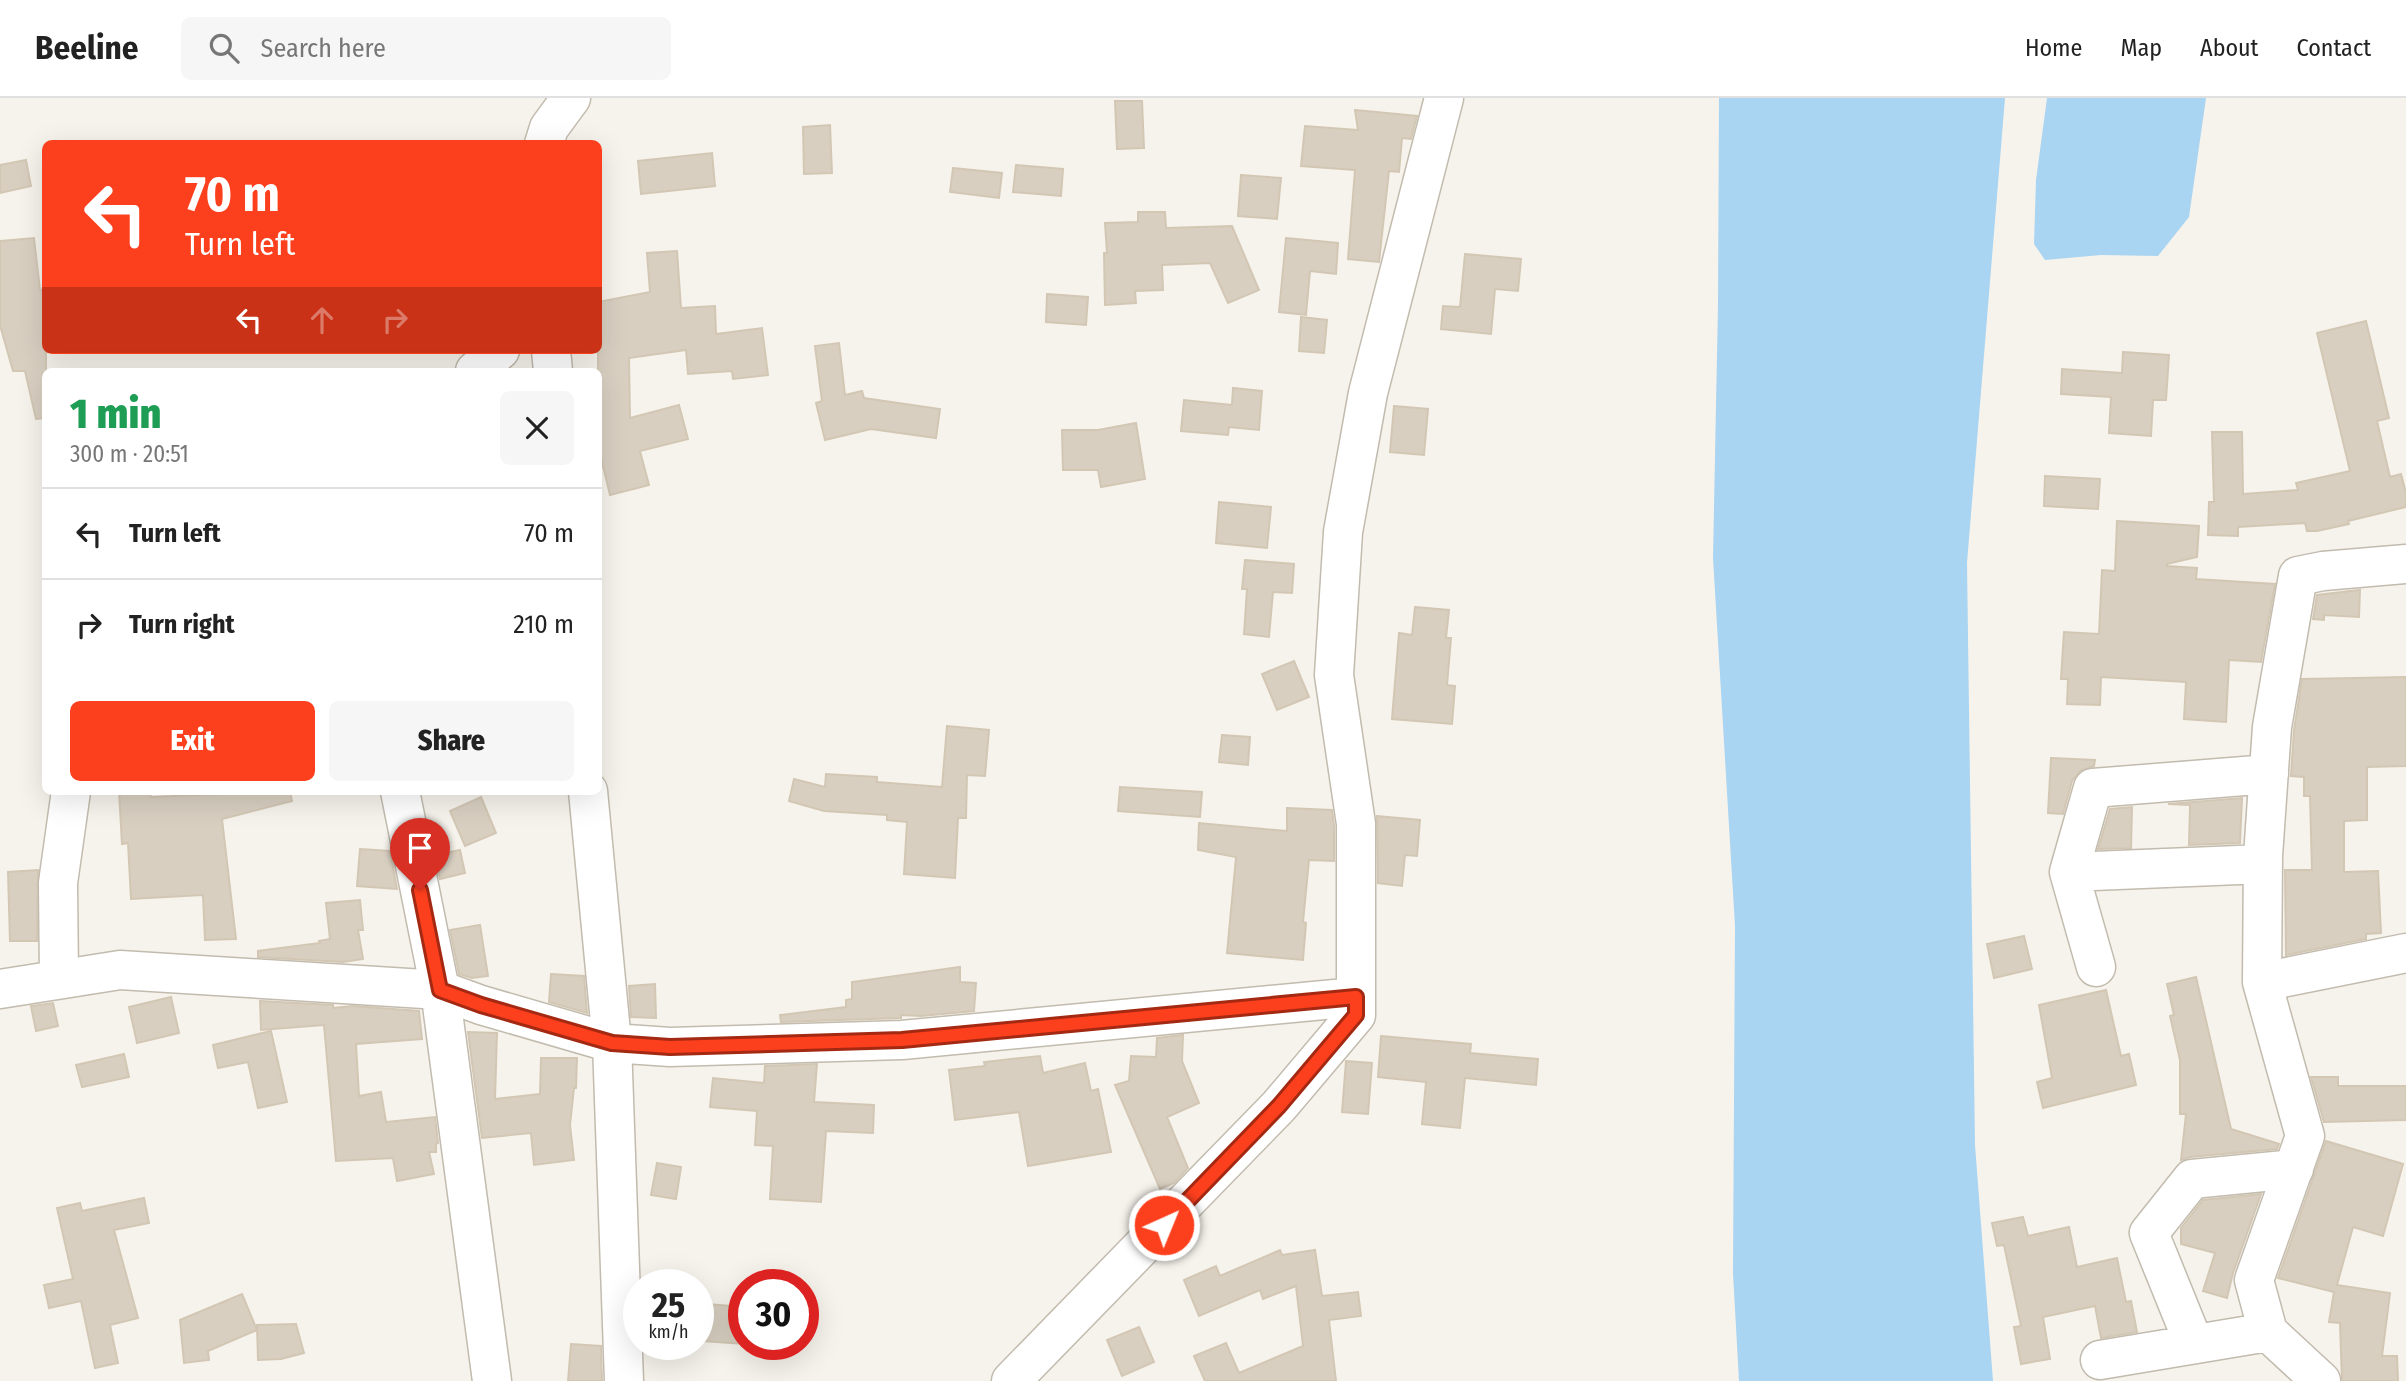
<!DOCTYPE html>
<html lang="en">
<head>
<meta charset="utf-8">
<style>
  body { margin:0; font-family:"Fira Sans Condensed",sans-serif; background:#f6f6f6; color:#222; height:100vh; display:flex; flex-direction:column; font-size:26px; white-space:nowrap }
  * { box-sizing:border-box; margin:0 }
  p { font-size:23px; color:#767676 }
  .icon { flex:none; width:38px; height:38px; fill:none; stroke:currentColor; stroke-width:2; stroke-linecap:round; stroke-linejoin:round }
  .map { position:relative; flex:1; overflow:hidden }
  .side { position:absolute; left:42px; top:270px; width:560px; height:427px; display:flex; flex-direction:column; background:#fff; border-radius:10px; box-shadow:0 7px 28px #0002 }
  .side>* { flex:none }
  .hud { position:absolute; left:42px; top:42px; width:560px; height:214px; border-radius:10px; box-shadow:0 7px 28px #0002; background:#fc3f1d; color:#fff; overflow:hidden }
  .speed { position:absolute; left:623px; top:1171px; display:flex; gap:14px; font-size:35px; font-weight:700; text-align:center }
  .speed>* { display:grid; place-content:center; width:91px; height:91px; border-radius:50%; background:#fff; box-shadow:0 7px 28px #0002; line-height:1 }
  .speed small { font-size:18px; font-weight:400 }
  .speed .limit { border:10px solid #d22; background:#fff; color:#111 }
  .pin { position:absolute; display:grid; place-items:center; width:60px; height:60px; color:#fff; margin:-72px -30px; border-radius:50% 50% 50% 0; rotate:-45deg; box-shadow:0 0 7px #0007 }
  .pin .icon { rotate:45deg }
  .me { position:absolute; width:77px; margin:-38px; rotate:44deg; stroke-linejoin:round; filter:drop-shadow(0 0 5px #0008) }
  .turn { display:flex; align-items:center; gap:24px; height:147px; padding:0 28px; font-size:32px }
  .turn .icon { width:91px; height:91px; stroke-width:2.5 }
  .turn b { display:block; font-size:49px; line-height:60px }
  .lanes { display:flex; align-items:center; height:66px; padding:0 28px; background:#0003; justify-content:center; gap:35px; direction:ltr }
  .lanes .off { opacity:.35 }
  .round { display:grid; place-items:center; flex:none; width:74px; height:74px; border-radius:10px; background:#f6f6f6 }
  .headline { display:flex; align-items:center; justify-content:space-between; height:119px; padding:0 28px }
  h1 { font-size:42px; font-weight:800; line-height:52px; color:#1e9e55 }
  .button { display:flex; gap:14px; margin-top:auto; padding:14px 28px }
  .button a { flex:1; height:80px; border-radius:10px; background:#fc3f1d; color:#fff; font-size:28px; font-weight:800; line-height:80px; text-align:center }
  .button a+a { background:#f6f6f6; color:#222 }
  ul { padding:0; list-style:none }
  li { display:flex; align-items:center; gap:21px; height:91px; padding:0 28px; border-top:2px solid #e0e0e0 }
  li div { flex:1 }
  li b { display:block; font-size:26px }
  li em { font-style:normal }
  header { display:flex; align-items:center; gap:42px; box-sizing:border-box; height:98px; padding:0 35px; background:#fff; border-bottom:2px solid #e0e0e0 }
  header strong { font-size:33px }
  nav { display:flex; gap:38px; margin-inline-start:auto; font-size:24px }
  .search { width:490px; height:63px; background:#f6f6f6; display:flex; align-items:center; gap:18px; box-sizing:border-box; padding:0 24px; border-radius:10px; color:#767676; font-size:26px }
  .map>svg:first-child { display:block }
  .water { fill:#a9d4f2 }
  .building { fill:#d8cfc1; stroke:#d3c7b4; stroke-width:2 }
  .lines { fill:none; stroke-linecap:round; stroke-linejoin:round }
  .minor-casing { stroke:#c2bbae; stroke-width:41 }
  .minor { stroke:#fff; stroke-width:38 }
  .route-casing { stroke:#a42913; stroke-width:18 }
  .route { stroke:#fc3f1d; stroke-width:12 }
</style>
</head>
<body>
<header>
<strong>Beeline</strong>
<div class="search"><svg class="icon" aria-label="search" viewBox="0 0 24 24"><circle cx="10" cy="10" r="6"/><path d="M15 15l6 6"/></svg>Search here</div>
<nav><a>Home</a><a>Map</a><a>About</a><a>Contact</a></nav>
</header>
<div class="map">
<svg width="2406" height="1283" viewBox="0 0 2406 1283">
  <rect width="100%" height="100%" fill="#f6f3ec"/>
  <path class="water" d="M 1719,0 L 2005,0 L 1967,465 L 1975,1047 L 1993,1283 L 1739,1283 L 1733,1175 L 1735,828 L 1713,460 L 1718,207 Z
    M 2047,0 L 2206,0 L 2189,119 L 2158,158 L 2101,157 L 2045,162 L 2034,146 L 2036,82 Z"/>
  <path class="building" d="M 1115,3 L 1142,3 L 1144,50 L 1117,51 Z
    M 1355,12 L 1417,18 L 1411,41 L 1402,40 L 1399,74 L 1389,73 L 1379,164 L 1348,161 L 1355,72 L 1301,68 L 1305,28 L 1358,32 Z
    M 830,27 L 832,75 L 804,76 L 803,29 Z
    M 712,55 L 715,88 L 641,96 L 638,63 Z
    M 26,62 L 31,88 L 0,95 L 0,67 Z
    M 1016,67 L 1063,71 L 1061,98 L 1013,94 Z
    M 953,70 L 1002,75 L 999,100 L 950,94 Z
    M 1241,77 L 1281,80 L 1277,121 L 1238,118 Z
    M 1138,114 L 1165,114 L 1166,130 L 1232,128 L 1259,192 L 1228,205 L 1210,165 L 1162,167 L 1163,192 L 1135,193 L 1136,205 L 1105,207 L 1104,155 L 1107,155 L 1105,125 L 1138,124 Z
    M 34,140 L 40,192 L 46,191 L 46,320 L 36,321 L 25,273 L 13,273 L 0,227 L 0,143 Z
    M 1286,140 L 1338,145 L 1336,176 L 1310,173 L 1306,217 L 1279,214 Z
    M 677,153 L 681,210 L 715,208 L 716,236 L 762,230 L 768,277 L 733,281 L 732,273 L 688,276 L 686,252 L 629,260 L 630,320 L 679,307 L 688,341 L 640,353 L 649,387 L 610,397 L 598,348 L 598,204 L 650,194 L 647,155 Z
    M 1465,156 L 1521,161 L 1518,193 L 1495,191 L 1491,236 L 1441,231 L 1443,208 L 1460,209 Z
    M 1047,196 L 1088,199 L 1086,227 L 1046,224 Z
    M 1301,219 L 1327,222 L 1324,255 L 1299,253 Z
    M 2366,223 L 2389,320 L 2377,323 L 2390,379 L 2401,376 L 2406,395 L 2406,409 L 2348,423 L 2349,426 L 2317,433 L 2307,433 L 2305,425 L 2238,429 L 2238,438 L 2208,437 L 2209,404 L 2214,404 L 2212,334 L 2242,334 L 2243,396 L 2298,392 L 2296,385 L 2350,373 L 2317,235 Z
    M 839,245 L 845,297 L 862,293 L 864,300 L 940,311 L 936,340 L 871,331 L 825,342 L 816,305 L 822,303 L 815,248 Z
    M 2123,254 L 2169,257 L 2166,302 L 2153,302 L 2151,338 L 2109,335 L 2111,299 L 2061,296 L 2062,271 L 2122,275 Z
    M 1233,290 L 1262,293 L 1259,332 L 1229,329 L 1228,337 L 1181,333 L 1184,302 L 1232,307 Z
    M 1394,308 L 1428,311 L 1424,357 L 1390,354 Z
    M 1136,325 L 1145,381 L 1101,389 L 1098,372 L 1063,372 L 1062,332 L 1098,332 Z
    M 2045,378 L 2100,381 L 2098,411 L 2044,408 Z
    M 1219,404 L 1271,409 L 1267,450 L 1216,445 Z
    M 2117,423 L 2199,428 L 2197,459 L 2167,466 L 2167,468 L 2197,470 L 2196,481 L 2275,486 L 2261,564 L 2229,562 L 2226,624 L 2184,621 L 2186,584 L 2101,579 L 2100,607 L 2067,606 L 2068,581 L 2061,581 L 2064,534 L 2099,536 L 2102,472 L 2115,473 Z
    M 1245,462 L 1294,466 L 1292,495 L 1273,494 L 1269,539 L 1244,536 L 1247,491 L 1242,491 Z
    M 2360,492 L 2359,519 L 2324,517 L 2324,522 L 2313,521 L 2317,497 Z
    M 1415,509 L 1449,512 L 1446,540 L 1451,540 L 1447,587 L 1455,588 L 1452,626 L 1392,621 L 1399,535 L 1412,537 Z
    M 1294,563 L 1309,599 L 1277,612 L 1262,576 Z
    M 2406,579 L 2406,668 L 2367,669 L 2367,722 L 2344,723 L 2344,774 L 2378,773 L 2381,835 L 2366,836 L 2366,841 L 2286,857 L 2285,772 L 2312,772 L 2310,698 L 2304,698 L 2304,679 L 2291,678 L 2294,632 L 2302,581 Z
    M 947,628 L 989,632 L 985,678 L 967,677 L 966,720 L 958,720 L 955,780 L 904,776 L 907,724 L 887,722 L 887,717 L 824,713 L 789,703 L 794,681 L 825,689 L 826,676 L 877,679 L 877,684 L 942,689 Z
    M 1222,637 L 1250,639 L 1248,667 L 1219,664 Z
    M 2051,660 L 2095,662 L 2094,668 L 2080,673 L 2072,683 L 2063,716 L 2048,715 Z
    M 1120,689 L 1202,694 L 1200,719 L 1118,713 Z
    M 119,693 L 149,693 L 151,699 L 290,693 L 292,703 L 222,721 L 236,841 L 205,842 L 203,797 L 131,801 L 128,745 L 122,746 Z
    M 481,699 L 496,735 L 465,748 L 450,713 Z
    M 2242,700 L 2240,745 L 2189,747 L 2190,707 L 2168,706 Z
    M 2132,709 L 2131,750 L 2098,751 L 2110,711 Z
    M 1287,710 L 1332,712 L 1334,728 L 1334,763 L 1309,762 L 1303,824 L 1306,825 L 1303,862 L 1227,855 L 1236,759 L 1198,752 L 1199,725 L 1287,733 Z
    M 1377,718 L 1420,722 L 1417,758 L 1405,757 L 1402,788 L 1378,785 Z
    M 360,751 L 390,753 L 397,791 L 357,788 Z
    M 460,752 L 465,775 L 440,781 L 435,757 Z
    M 38,772 L 37,843 L 10,843 L 8,774 Z
    M 360,802 L 363,832 L 358,832 L 363,861 L 343,864 L 258,859 L 258,853 L 320,845 L 319,843 L 330,841 L 326,805 Z
    M 480,827 L 488,878 L 472,880 L 459,876 L 450,832 Z
    M 2024,838 L 2032,871 L 1994,880 L 1987,846 Z
    M 960,869 L 960,884 L 976,885 L 974,913 L 921,918 L 901,917 L 901,920 L 781,924 L 780,917 L 846,909 L 846,902 L 852,901 L 852,884 Z
    M 551,876 L 584,878 L 587,915 L 549,904 Z
    M 2196,879 L 2231,1031 L 2279,1046 L 2277,1051 L 2190,1059 L 2181,1062 L 2186,1016 L 2180,1016 L 2180,962 L 2170,918 L 2174,917 L 2167,886 Z
    M 655,886 L 656,920 L 631,919 L 629,888 Z
    M 2106,892 L 2121,958 L 2129,956 L 2136,987 L 2043,1010 L 2037,984 L 2052,980 L 2039,907 Z
    M 171,899 L 179,935 L 137,945 L 129,909 Z
    M 260,903 L 333,907 L 333,910 L 353,908 L 419,913 L 422,941 L 356,946 L 359,998 L 381,994 L 386,1024 L 435,1019 L 438,1045 L 436,1046 L 436,1054 L 429,1054 L 434,1076 L 397,1083 L 393,1060 L 336,1063 L 324,927 L 261,932 Z
    M 53,905 L 58,928 L 36,933 L 31,908 Z
    M 271,933 L 287,1004 L 258,1010 L 248,964 L 218,970 L 213,947 Z
    M 468,934 L 497,935 L 495,1001 L 540,996 L 541,960 L 577,960 L 576,990 L 574,990 L 570,1027 L 574,1062 L 534,1067 L 531,1035 L 482,1040 Z
    M 1183,937 L 1182,963 L 1199,1005 L 1167,1019 L 1188,1070 L 1174,1085 L 1160,1091 L 1115,987 L 1129,983 L 1131,958 L 1156,959 L 1157,940 Z
    M 1381,938 L 1471,946 L 1470,955 L 1538,961 L 1536,987 L 1465,980 L 1460,1030 L 1422,1026 L 1426,984 L 1378,979 Z
    M 124,956 L 129,979 L 82,989 L 76,967 Z
    M 1040,958 L 1043,975 L 1085,965 L 1091,993 L 1098,991 L 1111,1054 L 1028,1068 L 1019,1014 L 955,1022 L 949,972 L 985,968 L 984,964 Z
    M 1346,963 L 1372,965 L 1368,1016 L 1342,1014 Z
    M 817,966 L 814,1004 L 874,1007 L 873,1035 L 826,1033 L 821,1104 L 770,1101 L 773,1048 L 755,1047 L 757,1013 L 710,1009 L 713,980 L 764,985 L 765,968 Z
    M 2311,979 L 2338,979 L 2338,988 L 2406,988 L 2406,1022 L 2324,1024 Z
    M 2326,1043 L 2403,1066 L 2383,1138 L 2353,1129 L 2337,1187 L 2390,1195 L 2382,1258 L 2397,1258 L 2398,1283 L 2342,1283 L 2340,1225 L 2329,1224 L 2334,1194 L 2278,1180 Z
    M 657,1065 L 681,1069 L 676,1101 L 651,1097 Z
    M 2261,1096 L 2233,1175 L 2227,1200 L 2203,1193 L 2215,1155 L 2181,1146 L 2181,1130 L 2203,1102 Z
    M 144,1100 L 149,1125 L 114,1132 L 138,1220 L 110,1227 L 118,1265 L 95,1270 L 81,1203 L 49,1210 L 44,1187 L 73,1181 L 57,1110 L 80,1105 L 82,1113 Z
    M 2023,1119 L 2028,1138 L 2069,1129 L 2077,1169 L 2117,1160 L 2126,1204 L 2131,1203 L 2137,1234 L 2101,1240 L 2095,1208 L 2043,1219 L 2050,1261 L 2021,1266 L 2014,1229 L 2021,1228 L 2004,1147 L 1997,1148 L 1992,1125 Z
    M 1280,1152 L 1282,1157 L 1315,1152 L 1322,1198 L 1358,1194 L 1361,1218 L 1329,1222 L 1336,1283 L 1205,1283 L 1194,1258 L 1226,1245 L 1239,1275 L 1303,1248 L 1296,1188 L 1263,1201 L 1260,1192 L 1199,1218 L 1184,1182 L 1216,1168 L 1220,1178 Z
    M 242,1196 L 257,1232 L 208,1253 L 209,1262 L 184,1265 L 180,1222 Z
    M 706,1206 L 744,1209 L 744,1246 L 703,1243 Z
    M 296,1226 L 304,1255 L 281,1261 L 258,1262 L 257,1227 Z
    M 1139,1229 L 1154,1264 L 1122,1278 L 1107,1242 Z
    M 571,1246 L 601,1248 L 602,1283 L 568,1283 Z"/>
  <g class="lines">
    <defs>
      <path id="minor" d="M 544,46 L 549,30 L 571,0
        M 551,252 L 553,273
        M 475,273 L 500,252
        M 400,693 L 440,892 L 492,1283
        M 588,693 L 612,945 L 624,1283
        M 2069,774 L 2263,766
        M 2096,869 L 2069,774 L 2093,690 L 2269,676
        M 59,881 L 58,785 L 71,693
        M 2262,884 L 2406,855
        M 0,891 L 120,872 L 440,892 L 481,907 L 612,945 L 670,949 L 902,942 L 1356,899
        M 2194,1246 L 2149,1135 L 2192,1081 L 2294,1071
        M 2100,1262 L 2268,1234
        M 1011,1283 L 1279,1008 L 1356,917 L 1356,726 L 1334,577 L 1343,434 L 1368,295 L 1444,0
        M 2321,1283 L 2268,1234 L 2254,1182 L 2305,1038 L 2262,884 L 2263,758 L 2272,629 L 2298,478 L 2323,473 L 2406,466"/>
    </defs>
    <use href="#minor" class="minor-casing"/>
    <use href="#minor" class="minor"/>
  </g>
  <g class="lines">
    <defs>
      <path id="route" d="M 420,792 L 440,892 L 481,907 L 612,945 L 670,949 L 902,942 L 1356,899 L 1356,917 L 1279,1008 L 1164,1127"/>
    </defs>
    <use href="#route" class="route-casing"/>
    <use href="#route" class="route"/>
  </g>
</svg>
<div class="speed"><div>25<small>km/h</small></div><div class="limit">30</div></div>
<div class="pin" style="left:420px;top:792px;background:#d93025"><svg class="icon" aria-label="arrive" viewBox="0 0 24 24"><path d="M6 21V4h12l-3 4 3 4H6"/></svg></div>
<svg class="me" style="left:1164px;top:1127px" viewBox="-20 -20 40 40"><circle r="17" fill="#fc3f1d" stroke="#fff" stroke-width="3"/><path d="M0-11L8 9 0 5-8 9z" fill="#fff"/></svg>
<div class="hud">
<div class="turn"><svg class="icon" aria-label="left" viewBox="0 0 24 24"><path d="M17 20v-9H6M10 6l-5 5 5 5"/></svg><div><b>70 m</b>Turn left</div></div>
<div class="lanes"><svg class="icon" aria-label="left" viewBox="0 0 24 24"><path d="M17 20v-9H6M10 6l-5 5 5 5"/></svg><svg class="icon off" aria-label="ahead" viewBox="0 0 24 24"><path d="M12 20V5M6 11l6-6 6 6"/></svg><svg class="icon off" aria-label="right" viewBox="0 0 24 24"><path d="M7 20v-9h11M14 6l5 5-5 5"/></svg></div>
</div>
<section class="side">
<div class="headline"><div><h1>1 min</h1><p>300 m · 20:51</p></div><a class="round"><svg class="icon" aria-label="close" viewBox="0 0 24 24"><path d="M6 6l12 12M18 6L6 18"/></svg></a></div>
<ul>
<li><svg class="icon" aria-label="left" viewBox="0 0 24 24"><path d="M17 20v-9H6M10 6l-5 5 5 5"/></svg><div><b>Turn left</b></div><em>70 m</em></li>
<li><svg class="icon" aria-label="right" viewBox="0 0 24 24"><path d="M7 20v-9h11M14 6l5 5-5 5"/></svg><div><b>Turn right</b></div><em>210 m</em></li>
</ul>
<div class="button"><a>Exit</a><a>Share</a></div>
</section>
</div>
</body>
</html>
